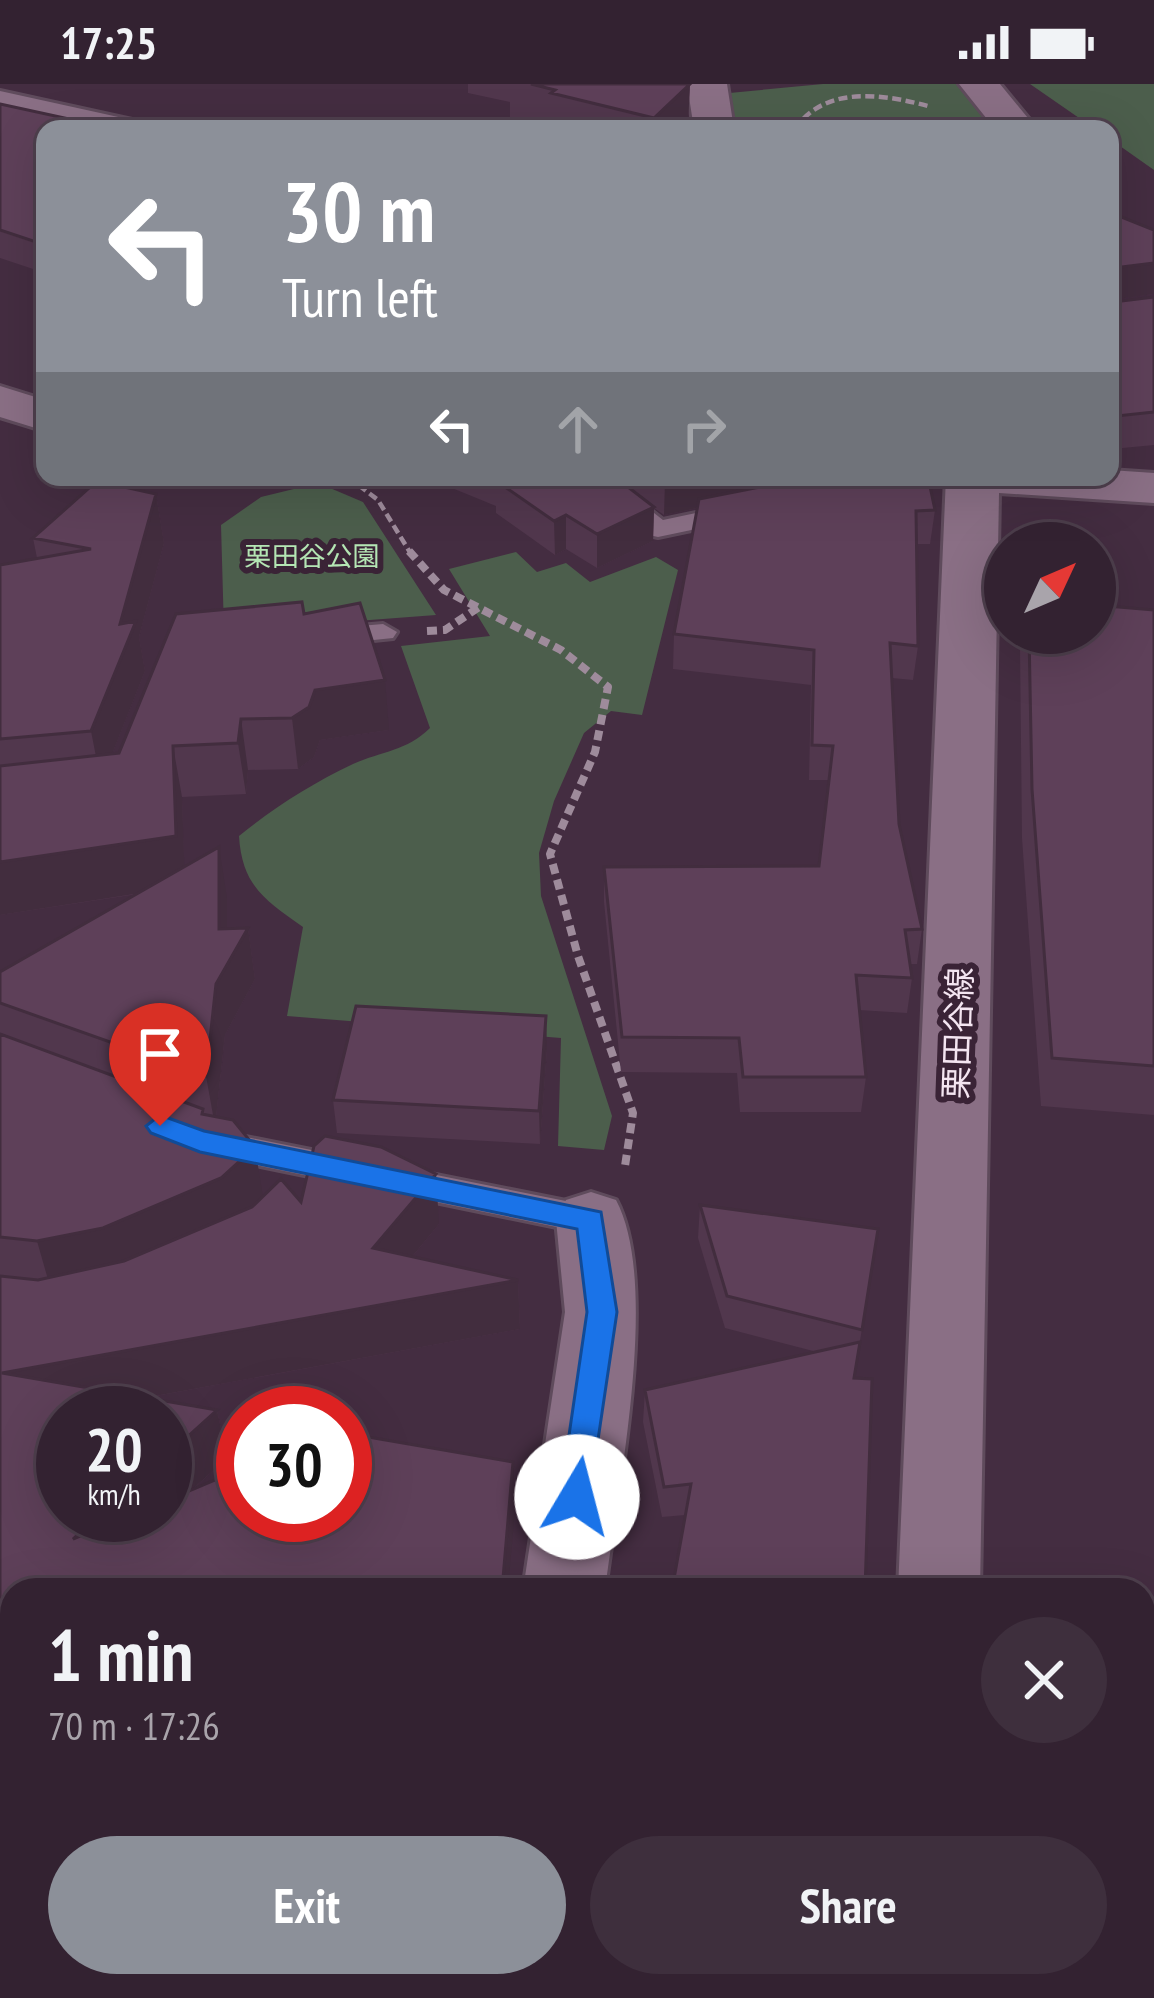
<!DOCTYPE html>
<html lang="en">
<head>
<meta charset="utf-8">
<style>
  body { margin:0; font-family:"PT Sans Narrow","Noto Sans JP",sans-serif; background:#3e2f3d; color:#f1f3f6; height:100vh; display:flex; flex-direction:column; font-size:45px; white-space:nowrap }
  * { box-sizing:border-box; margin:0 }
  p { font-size:39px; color:#a9a4ab }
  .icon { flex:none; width:66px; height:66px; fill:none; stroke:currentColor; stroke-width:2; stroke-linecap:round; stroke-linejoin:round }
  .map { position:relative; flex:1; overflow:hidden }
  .side { position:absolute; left:0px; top:1494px; width:1155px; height:420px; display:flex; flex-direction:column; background:#332231; border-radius:36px 36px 0 0; box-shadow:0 12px 48px #0002,0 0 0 3px #4e3f4d }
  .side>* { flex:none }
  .banner { position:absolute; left:36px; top:36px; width:1083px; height:366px; border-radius:24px; box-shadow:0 12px 48px #0002,0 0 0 3px #4e3f4d; background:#8c9099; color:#fff; overflow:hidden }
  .needle { width:78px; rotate:46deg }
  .tools { position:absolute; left:984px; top:438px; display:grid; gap:24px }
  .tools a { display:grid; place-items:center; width:132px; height:132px; border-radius:50%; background:#332231; box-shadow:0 12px 48px #0002,0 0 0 3px #4e3f4d; font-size:60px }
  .speed { position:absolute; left:36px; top:1302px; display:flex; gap:24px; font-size:60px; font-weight:700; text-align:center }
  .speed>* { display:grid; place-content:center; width:156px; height:156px; border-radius:50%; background:#332231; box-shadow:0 12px 48px #0002,0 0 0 3px #4e3f4d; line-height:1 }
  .speed small { font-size:30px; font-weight:400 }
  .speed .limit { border:18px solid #d22; background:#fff; color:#111 }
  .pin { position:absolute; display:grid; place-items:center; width:102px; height:102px; color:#fff; margin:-123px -51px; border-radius:50% 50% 50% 0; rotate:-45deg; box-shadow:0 0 12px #0007 }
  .pin .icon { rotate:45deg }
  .me { position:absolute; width:132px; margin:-66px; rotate:8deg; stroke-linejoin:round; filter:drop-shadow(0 0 9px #0008) }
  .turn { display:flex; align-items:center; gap:42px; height:252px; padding:0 48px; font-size:54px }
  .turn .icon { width:156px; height:156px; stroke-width:2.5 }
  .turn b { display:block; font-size:84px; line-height:102px }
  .lanes { display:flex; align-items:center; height:114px; padding:0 48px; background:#0003; justify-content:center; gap:60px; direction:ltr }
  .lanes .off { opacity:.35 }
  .round { display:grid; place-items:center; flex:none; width:126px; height:126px; border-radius:63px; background:#3e2f3d }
  .headline { display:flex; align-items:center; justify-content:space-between; height:204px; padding:0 48px }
  h1 { font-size:72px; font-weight:700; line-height:90px }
  .cta { display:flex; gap:24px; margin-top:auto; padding:24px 48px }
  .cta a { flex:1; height:138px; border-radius:72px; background:#8c9099; color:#fff; font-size:48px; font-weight:700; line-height:138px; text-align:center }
  .cta a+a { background:#3e2f3d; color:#f1f3f6 }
  .status { display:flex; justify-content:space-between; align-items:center; height:84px; padding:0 60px; background:#332231; direction:ltr }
  .status svg { height:33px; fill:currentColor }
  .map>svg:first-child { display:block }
  .green { fill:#4c5e4c }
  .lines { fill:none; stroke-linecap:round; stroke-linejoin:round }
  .lane-casing { stroke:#5f4b5c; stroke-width:6 }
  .street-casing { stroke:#5f4b5c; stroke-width:6 }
  .path-far1 { stroke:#9e8b9b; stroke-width:4.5; stroke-dasharray:9 4.5; stroke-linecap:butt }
  .path { stroke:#9e8b9b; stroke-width:8; stroke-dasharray:10 6; stroke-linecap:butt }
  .lane { fill:#8a6f85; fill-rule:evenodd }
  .street { fill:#8a6f85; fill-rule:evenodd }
  .wall { fill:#51374d }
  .shaded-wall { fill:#422d3e }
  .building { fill:#5e4059; stroke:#422d3e; stroke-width:3 }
  .route { fill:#1a73e8; stroke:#114b97; stroke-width:3 }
  .labels { text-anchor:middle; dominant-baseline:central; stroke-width:12; stroke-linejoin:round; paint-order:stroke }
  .far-park-label { font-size:27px; fill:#b4e6b4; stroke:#3a2336 }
  .street-label { font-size:33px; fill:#f4e5f1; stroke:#3a2336 }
</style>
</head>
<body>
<div class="status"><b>17:25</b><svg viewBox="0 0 49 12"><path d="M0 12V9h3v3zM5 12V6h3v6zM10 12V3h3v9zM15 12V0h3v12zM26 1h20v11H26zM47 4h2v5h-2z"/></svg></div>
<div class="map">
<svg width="1154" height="1914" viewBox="0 0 1154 1914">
  <rect width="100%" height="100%" fill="#442d41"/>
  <path class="green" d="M 823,0 L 979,0 L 1017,45 L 715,45 L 708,11 Z
    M 1030,0 L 1154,0 L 1154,86 L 1110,55 L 1110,45 L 1095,45 Z
    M 302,403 L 330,404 L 363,418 L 436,531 L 224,547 L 221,441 L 261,413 Z
    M 516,468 L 537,488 L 566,479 L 590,498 L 656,473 L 678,486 L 642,631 L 611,627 L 584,649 L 554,717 L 539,769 L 541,812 L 612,1032 L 604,1066 L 558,1062 L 561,954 L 287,932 L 303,843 C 265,816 242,802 239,752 C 275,723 311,700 353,680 C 382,667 407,667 430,644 L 401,562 L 490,552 L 449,485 Z
    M 12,1689 L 12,1902 L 528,1902 L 542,1914 L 0,1914 L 0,1691 Z"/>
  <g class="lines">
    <defs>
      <path id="lane" d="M 579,393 L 608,393 L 663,436 L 776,412 L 751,393 C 775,393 794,392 804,417 L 791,425 L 658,453 L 649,451 Z
        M 383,540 L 397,548 L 393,554 L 325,561 L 311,553 L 325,545 Z
        M 216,1047 L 591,1122 L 604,1126 L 609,1136 L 604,1146 L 591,1150 L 216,1073 L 204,1069 L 199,1060 L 204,1051 Z"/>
      <path id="street" d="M 687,0 L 727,0 L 734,45 L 694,45 Z
        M 959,0 L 1000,0 L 1037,45 L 995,45 Z
        M 0,7 L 132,36 L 138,45 L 63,45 L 0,31 Z
        M 0,302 L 45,316 L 45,347 L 0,333 Z
        M 1110,386 L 1154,389 L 1154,419 L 999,409 L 980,1506 L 898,1506 L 946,393 L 1110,393 Z
        M 591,1108 L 616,1116 C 661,1201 617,1407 605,1506 L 523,1506 L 565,1228 L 556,1136 L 566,1116 Z
        M 1143,1850 L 1154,1853 L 1154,1914 L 1105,1914 L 1100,1902 L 1143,1902 Z
        M 607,1902 L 788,1902 L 793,1914 L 612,1914 Z
        M 882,1902 L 974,1902 L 974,1914 L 882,1914 Z"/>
    </defs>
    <use href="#lane" class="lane-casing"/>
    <use href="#street" class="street-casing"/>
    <path class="path-far1" d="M 795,45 C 825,1 883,10 928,22
      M 348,393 L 378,416 L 411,470"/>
    <path class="path" d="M 409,467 L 444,506 L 561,566 L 608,603 L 595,668 L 550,770 L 578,872 L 633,1029 L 625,1082
      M 427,547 L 445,546 L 479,523"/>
    <use href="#lane" class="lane"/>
    <use href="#street" class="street"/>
  </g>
  <path class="wall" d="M 468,0 L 690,0 L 688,38 L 681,45 L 552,45 L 510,33 L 510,18 L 468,9 Z
    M 0,20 L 45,45 L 45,189 L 0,174 Z
    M 1110,121 L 1114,130 L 1154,146 L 1154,210 L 1113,215 L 1113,218 L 1154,213 L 1154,361 L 1112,365 L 1110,375 Z
    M 425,393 L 767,393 L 766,402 L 791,397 L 786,393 L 928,393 L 935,426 L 930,460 L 917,460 L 918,562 L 913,596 L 892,594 L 899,740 L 922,845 L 917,880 L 910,880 L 912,894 L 907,929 L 859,926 L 866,993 L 861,1028 L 740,1028 L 737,989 L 621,988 L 604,818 L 604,783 L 819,782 L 829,696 L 809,696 L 811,601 L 673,585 L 674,550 L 698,424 L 664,431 L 654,424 L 653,457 L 597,484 L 566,465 L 555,471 L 496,429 L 496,422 Z
    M 156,410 L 164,459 L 139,553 L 145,587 L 112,670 L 119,669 L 304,530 L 389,646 L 320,656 L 314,673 L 298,685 L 248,686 L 246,710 L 182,713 L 184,783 L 227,814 L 227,845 L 248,844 L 255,895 L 225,951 L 216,1033 L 263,1112 L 439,1140 L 412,1173 L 518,1196 L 520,1245 L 145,1314 L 217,1326 L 227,1374 L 193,1405 L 515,1425 L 12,1506 L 12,1655 L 0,1652 L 0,888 L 137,810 L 0,831 L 0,481 L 37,474 L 33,454 Z
    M 1154,526 L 1154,1031 L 1041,1022 L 1022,754 L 1020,564 L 1023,549 L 1095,549 Z
    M 547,965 L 540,1060 L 337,1049 L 333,1016 Z
    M 700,1121 L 878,1145 L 854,1294 L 685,1431 L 662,1433 L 643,1338 L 645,1306 L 817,1268 L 725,1244 L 698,1154 Z"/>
  <path class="shaded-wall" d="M 690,0 L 688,38 L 681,45 L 654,45 L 654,34 Z
    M 1154,179 L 1154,210 L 1110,216 L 1113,184 Z
    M 687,393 L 767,393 L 765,410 L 664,431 L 665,397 Z
    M 156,410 L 164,459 L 139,553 L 145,587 L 101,698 L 91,647 Z
    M 654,423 L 653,457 L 597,484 L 597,450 Z
    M 566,431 L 566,465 L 555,471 L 554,437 Z
    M 385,596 L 389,646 L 320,656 L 314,673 L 298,685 L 292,634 L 315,606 Z
    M 241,635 L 248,686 L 246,710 L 238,659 Z
    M 173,662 L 182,713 L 185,802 L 0,831 L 0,778 Z
    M 219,763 L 227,814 L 227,881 L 248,844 L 255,895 L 225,951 L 215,1042 L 206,992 L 219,845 Z
    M 546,932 L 547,965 L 540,1060 L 539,1027 Z
    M 255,1063 L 263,1113 L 230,1144 L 51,1206 L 37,1157 Z
    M 436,1090 L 439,1140 L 379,1213 L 373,1164 Z
    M 518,1196 L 520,1245 L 18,1337 L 2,1289 Z
    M 217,1326 L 227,1374 L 165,1430 L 165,1373 Z
    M 513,1378 L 515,1425 L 508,1506 L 502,1506 Z
    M 99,1431 L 164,1431 L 73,1455 Z"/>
  <path class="building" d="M 531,0 L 690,0 L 654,34 L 551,9 L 555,6 Z
    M 0,20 L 115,45 L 45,45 L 45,161 L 0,146 Z
    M 1110,121 L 1114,130 L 1154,146 L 1154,179 L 1113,184 L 1113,218 L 1154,213 L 1154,328 L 1116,332 L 1116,345 L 1110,345 Z
    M 501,393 L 615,393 L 654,423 L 597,450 L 566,431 L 554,437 L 495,396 Z
    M 659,393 L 687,393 L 665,397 Z
    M 799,393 L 928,393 L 935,426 L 916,427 L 918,562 L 890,559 L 899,740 L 922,845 L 905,846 L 912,894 L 856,891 L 866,993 L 743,993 L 739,954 L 622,953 L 604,783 L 819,782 L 833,662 L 812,661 L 814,566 L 674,550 L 699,415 L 795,396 Z
    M 97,397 L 156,410 L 120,540 L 136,537 L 91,647 L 0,655 L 0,481 L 91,465 L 33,454 Z
    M 302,518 L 304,530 L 360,519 L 385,596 L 315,606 L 309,623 L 292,634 L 241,635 L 238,659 L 173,662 L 176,752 L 0,778 L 0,682 L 119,669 L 176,530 Z
    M 1095,521 L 1154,526 L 1154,982 L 1052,974 L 1032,705 L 1029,549 L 1095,549 Z
    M 219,763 L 219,845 L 248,844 L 216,900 L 206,992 L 0,919 L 0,888 Z
    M 356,922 L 546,932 L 539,1027 L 333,1016 Z
    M 0,950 L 203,1025 L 202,1030 L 233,1036 L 255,1063 L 221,1094 L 103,1144 L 37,1157 L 0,1153 Z
    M 325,1052 L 381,1063 L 436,1090 L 373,1164 L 518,1196 L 2,1289 L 217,1326 L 165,1373 L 165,1329 L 63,1329 L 63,1431 L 99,1431 L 73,1455 L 130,1431 L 165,1431 L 165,1417 L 243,1384 L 243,1431 L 345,1431 L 345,1349 L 513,1378 L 502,1506 L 12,1506 L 12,1616 L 0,1613 L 0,1192 L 38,1196 L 124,1177 L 252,1123 L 281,1095 L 301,1118 L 314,1062 Z
    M 700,1121 L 878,1145 L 862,1246 L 727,1212 Z
    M 860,1258 L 854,1294 L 872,1295 L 865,1506 L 672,1506 L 691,1400 L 664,1403 L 645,1306 Z"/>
  <path class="route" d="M 160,1031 L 204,1047 L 601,1128 L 617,1228 L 588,1423 L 577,1427 L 565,1423 L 560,1413 L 587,1228 L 577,1145 L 200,1068 L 151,1049 L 146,1042 Z"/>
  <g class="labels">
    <g class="far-park-label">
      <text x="312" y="472">栗田谷公園</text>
    </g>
    <g class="street-label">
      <text transform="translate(957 949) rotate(-88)">栗田谷線</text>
    </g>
  </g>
</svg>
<div class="tools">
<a><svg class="needle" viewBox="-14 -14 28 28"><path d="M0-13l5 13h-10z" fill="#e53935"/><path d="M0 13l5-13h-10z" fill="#a9a4ab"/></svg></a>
</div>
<div class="speed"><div>20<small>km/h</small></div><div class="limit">30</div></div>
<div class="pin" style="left:160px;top:1042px;background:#d93025"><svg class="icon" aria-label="arrive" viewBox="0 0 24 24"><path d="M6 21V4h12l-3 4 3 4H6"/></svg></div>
<svg class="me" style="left:577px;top:1413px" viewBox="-20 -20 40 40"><circle r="19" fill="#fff"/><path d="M0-13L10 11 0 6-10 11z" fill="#1a73e8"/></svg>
<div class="banner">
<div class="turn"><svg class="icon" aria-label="left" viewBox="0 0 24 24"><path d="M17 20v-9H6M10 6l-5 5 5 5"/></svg><div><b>30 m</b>Turn left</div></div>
<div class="lanes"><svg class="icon" aria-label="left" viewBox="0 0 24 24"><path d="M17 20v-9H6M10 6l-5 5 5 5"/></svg><svg class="icon off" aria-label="ahead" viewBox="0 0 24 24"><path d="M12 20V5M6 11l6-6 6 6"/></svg><svg class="icon off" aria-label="right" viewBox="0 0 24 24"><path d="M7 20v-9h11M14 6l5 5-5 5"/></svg></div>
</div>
<section class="side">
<div class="headline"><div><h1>1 min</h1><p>70 m · 17:26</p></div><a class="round"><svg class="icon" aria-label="close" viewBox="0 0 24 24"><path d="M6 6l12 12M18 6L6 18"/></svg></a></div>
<div class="cta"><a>Exit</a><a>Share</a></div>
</section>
</div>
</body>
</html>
